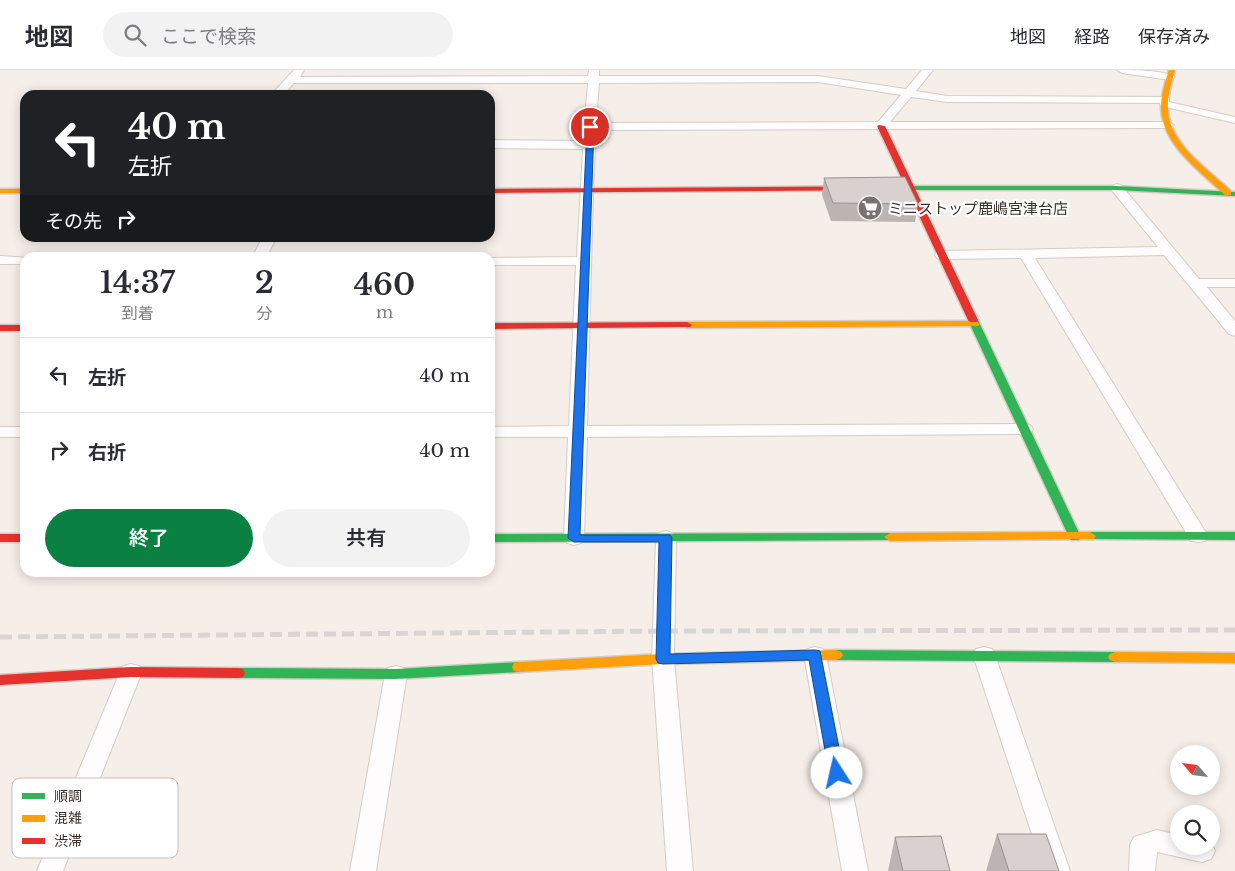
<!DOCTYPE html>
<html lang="ja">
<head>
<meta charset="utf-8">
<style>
  body { margin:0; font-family:"Libre Baskerville","Noto Sans JP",serif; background:#f2f2f3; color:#2b2b33; height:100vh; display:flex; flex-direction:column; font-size:19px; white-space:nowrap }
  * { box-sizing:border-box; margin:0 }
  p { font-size:16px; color:#7c7c81 }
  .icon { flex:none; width:28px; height:28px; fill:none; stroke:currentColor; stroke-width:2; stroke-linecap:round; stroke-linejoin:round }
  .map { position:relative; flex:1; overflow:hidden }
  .panel { position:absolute; left:20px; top:182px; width:475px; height:325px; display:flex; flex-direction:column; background:#fff; border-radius:15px; box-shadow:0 2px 12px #0003 }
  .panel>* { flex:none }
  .banner { position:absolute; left:20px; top:20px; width:475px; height:152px; border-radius:15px; box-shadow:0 2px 12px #0003; background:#202124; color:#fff; overflow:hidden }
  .needle { width:32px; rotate:298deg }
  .controls { position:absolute; left:1170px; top:675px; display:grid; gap:10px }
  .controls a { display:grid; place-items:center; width:50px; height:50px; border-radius:50%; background:#fff; box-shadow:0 2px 12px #0003; font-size:25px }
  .pin { position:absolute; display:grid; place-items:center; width:42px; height:42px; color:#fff; margin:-21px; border:2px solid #fff; border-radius:50%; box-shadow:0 1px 5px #0007 }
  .me { position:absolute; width:55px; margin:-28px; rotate:350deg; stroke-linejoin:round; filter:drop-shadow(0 0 4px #0008) }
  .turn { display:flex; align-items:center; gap:18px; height:105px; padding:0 25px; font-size:22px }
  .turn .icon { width:65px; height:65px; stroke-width:2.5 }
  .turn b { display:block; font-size:35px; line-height:42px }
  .then { display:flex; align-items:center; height:48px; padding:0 25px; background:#0003; gap:10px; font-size:19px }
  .eta { display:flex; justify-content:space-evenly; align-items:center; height:85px; text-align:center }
  .eta b { font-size:30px; font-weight:600; line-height:35px }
  .cta { display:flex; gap:10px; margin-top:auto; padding:10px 25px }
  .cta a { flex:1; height:58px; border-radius:30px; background:#0b8043; color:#fff; font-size:20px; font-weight:600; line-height:58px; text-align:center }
  .cta a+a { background:#f2f2f3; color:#2b2b33 }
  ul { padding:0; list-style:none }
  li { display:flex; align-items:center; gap:15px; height:75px; padding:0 25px; border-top:1px solid #e1e1e2 }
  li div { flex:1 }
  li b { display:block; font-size:19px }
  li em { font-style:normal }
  header { display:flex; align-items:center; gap:30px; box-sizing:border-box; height:70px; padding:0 25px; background:#fff; border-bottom:1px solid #e1e1e2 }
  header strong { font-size:24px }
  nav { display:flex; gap:28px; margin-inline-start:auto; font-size:18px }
  .search { width:350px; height:45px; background:#f2f2f3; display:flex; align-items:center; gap:12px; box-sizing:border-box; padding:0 18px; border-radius:28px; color:#7c7c81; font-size:19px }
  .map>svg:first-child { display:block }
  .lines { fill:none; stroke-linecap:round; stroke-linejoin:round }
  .street-casing { stroke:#d3ccc7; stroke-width:2 }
  .fast-casing { stroke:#d3ccc7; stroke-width:3 }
  .slow-casing { stroke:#d3ccc7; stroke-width:3 }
  .jam-casing { stroke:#d3ccc7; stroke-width:3 }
  .street { fill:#fefcfc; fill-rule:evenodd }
  .fast { fill:#30b455; fill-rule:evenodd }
  .slow { fill:#ff9f0a; fill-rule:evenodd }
  .jam { fill:#e5322d; fill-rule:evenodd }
  .rail { stroke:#d8d5d4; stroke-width:5; stroke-dasharray:12 6; stroke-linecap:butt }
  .wall { fill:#bbb4b2 }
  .building { fill:#d9d1cf; stroke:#989291 }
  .route { fill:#1a73e8; stroke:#114b97 }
  .labels { text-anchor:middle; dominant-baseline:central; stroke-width:4.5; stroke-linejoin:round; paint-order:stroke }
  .far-poi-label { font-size:15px; fill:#372f2b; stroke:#fff; text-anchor:start }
  .key { fill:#fff; stroke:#c3c1bf; stroke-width:1 }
  .key-label { font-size:14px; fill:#372f2b }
</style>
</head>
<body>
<header>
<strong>地図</strong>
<div class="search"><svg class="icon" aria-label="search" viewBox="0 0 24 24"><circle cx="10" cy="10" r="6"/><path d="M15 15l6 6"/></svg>ここで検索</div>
<nav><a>地図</a><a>経路</a><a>保存済み</a></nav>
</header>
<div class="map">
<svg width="1235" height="801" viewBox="0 0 1235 801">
  <rect width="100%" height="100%" fill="#f6eee9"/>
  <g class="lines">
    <defs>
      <path id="street" d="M 294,0 L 304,0 L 300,7 L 588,6 L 589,0 L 599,0 L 599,6 L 818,6 L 906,19 L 922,0 L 933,0 L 916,21 L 947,26 L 1165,27 L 1169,28 L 1169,32 L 1235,47 L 1235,53 L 1161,36 L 1160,33 L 947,32 L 911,27 L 890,52 L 1168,52 L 1174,55 L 1168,58 L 596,60 L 593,121 L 587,356 L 1024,354 L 1030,355 L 1033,359 L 1030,363 L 1024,364 L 587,367 L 584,468 L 581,473 L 574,475 L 567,473 L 564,468 L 568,367 L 490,367 L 490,357 L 569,356 L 576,195 L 490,195 L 490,188 L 487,188 L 577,187 L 583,79 L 490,78 L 490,70 L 583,71 L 588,13 L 294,13 L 283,25 L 271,25 ZM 818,12 L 901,25 L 878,52 L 596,53 L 599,13 Z
        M 1117,0 C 1130,0 1166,0 1175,7 L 1170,10 L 1122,3 Z
        M 1116,114 L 1121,115 L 1199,209 L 1235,209 L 1235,217 L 1207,217 L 1235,251 L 1235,266 L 1229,264 L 1164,185 L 1035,188 L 1208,466 L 1205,471 L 1198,472 L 1191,471 L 1188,466 L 1021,188 L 942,189 L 937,188 L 935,185 L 937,182 L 942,181 L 1158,177 L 1110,118 Z
        M 262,168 L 276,168 L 266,188 L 252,188 Z
        M 0,186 L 30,188 L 25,188 L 25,194 L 0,194 Z
        M 0,357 L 25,357 L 25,367 L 0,367 Z
        M 666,461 L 673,463 L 676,468 L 674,589 L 693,801 L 667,801 L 652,589 L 656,468 L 659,463 Z
        M 815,577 L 823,579 L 826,585 L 868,801 L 842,801 L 804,585 L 807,579 Z
        M 984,577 L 992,579 L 995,585 L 1070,801 L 1044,801 L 973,585 L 976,579 Z
        M 131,594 L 139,596 L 142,602 L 63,801 L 37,801 L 120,602 L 123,596 Z
        M 396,596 L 404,598 L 407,604 L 376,801 L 350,801 L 385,604 L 388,598 Z
        M 1157,760 L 1179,765 L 1179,776 L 1211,776 L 1211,773 L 1215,781 L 1211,789 L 1202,792 L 1157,782 L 1155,801 L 1129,801 L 1130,775 L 1134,767 Z"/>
      <path id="fast" d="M 889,116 L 1116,116 L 1235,122 L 1235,126 L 1116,120 L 892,120 L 888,118 Z
        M 973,247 L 978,250 L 1081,467 L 1079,470 L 1071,470 L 1069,467 L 968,250 Z
        M 1090,462 L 1235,462 L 1235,470 L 1086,469 L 1084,466 Z
        M 890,463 L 896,467 L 894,470 L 490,472 L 490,464 Z
        M 836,580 L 1115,582 L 1120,584 L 1122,587 L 1120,590 L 1115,592 L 836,590 L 831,588 L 829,585 L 831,582 Z
        M 519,592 L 524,593 L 526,597 L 524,601 L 519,602 L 396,609 L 238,608 L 233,607 L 231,603 L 233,599 L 238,598 L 396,599 Z"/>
      <path id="slow" d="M 1169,0 L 1175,0 C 1172,12 1167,25 1168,39 C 1169,74 1208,99 1231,121 L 1231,125 L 1225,125 C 1201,102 1162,75 1161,38 C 1161,25 1165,12 1169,0 Z
        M 0,119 L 25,119 L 25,123 L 0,123 Z
        M 975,251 L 980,254 L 978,256 L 687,258 L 682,255 L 687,252 Z
        M 1090,462 L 1096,466 L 1094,469 L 890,471 L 884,467 L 890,463 Z
        M 836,580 L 841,582 L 843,585 L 841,588 L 836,590 L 663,594 L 519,602 L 514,601 L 512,597 L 514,593 L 519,592 L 663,584 Z
        M 1115,582 L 1235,583 L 1235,593 L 1115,592 L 1110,590 L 1108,587 L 1110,584 Z"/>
      <path id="jam" d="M 879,55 L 885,56 L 978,250 L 976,252 L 970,252 L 968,250 L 877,56 Z
        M 895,116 L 896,118 L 892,120 L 490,123 L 490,119 Z
        M 687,252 L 692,255 L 690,257 L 490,259 L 490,253 Z
        M 0,255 L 25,255 L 25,261 L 0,261 Z
        M 0,464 L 25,464 L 25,472 L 0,472 Z
        M 131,597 L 238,598 L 243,599 L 245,603 L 243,607 L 238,608 L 131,607 L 0,615 L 0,605 Z"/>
    </defs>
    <use href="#street" class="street-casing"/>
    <use href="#fast" class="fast-casing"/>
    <use href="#slow" class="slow-casing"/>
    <use href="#jam" class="jam-casing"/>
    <use href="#street" class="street"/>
    <use href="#fast" class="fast"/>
    <use href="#slow" class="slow"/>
    <use href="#jam" class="jam"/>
    <path class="rail" d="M 0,567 L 664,561 L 1235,560"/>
  </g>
  <path class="wall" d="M 824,108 L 918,134 L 915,152 L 831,151 L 822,125 Z
    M 997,764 L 1059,801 L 986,801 Z
    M 895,767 L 950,801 L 888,801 Z"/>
  <path class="building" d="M 905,107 L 918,134 L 833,133 L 824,108 Z
    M 997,764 L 1046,764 L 1059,801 L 1009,801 Z
    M 941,766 L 950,801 L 903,801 L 895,767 Z"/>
  <path class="route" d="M 590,55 L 594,57 L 580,465 L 670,465 L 672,468 L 670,584 L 815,580 L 820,581 L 844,703 L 842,707 L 837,709 L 831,707 L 829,703 L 809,590 L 663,594 L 658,593 L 656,589 L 659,472 L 574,472 L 568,468 L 587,57 Z"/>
  <defs>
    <symbol id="supermarket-disc" viewBox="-11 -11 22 22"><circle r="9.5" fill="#7a726e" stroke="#fff"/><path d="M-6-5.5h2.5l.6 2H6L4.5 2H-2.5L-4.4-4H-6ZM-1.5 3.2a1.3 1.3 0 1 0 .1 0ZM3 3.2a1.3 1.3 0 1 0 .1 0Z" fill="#fff"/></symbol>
  </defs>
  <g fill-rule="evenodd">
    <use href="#supermarket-disc" x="856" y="124" width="28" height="28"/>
  </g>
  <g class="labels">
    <g class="far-poi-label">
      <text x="888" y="138">ミニストップ鹿嶋宮津台店</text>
    </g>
  </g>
  <rect x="12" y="708" width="166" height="80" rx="8" class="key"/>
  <rect x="22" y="723" width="23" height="6" fill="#30b455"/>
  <rect x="22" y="745" width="23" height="7" fill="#ff9f0a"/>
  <rect x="22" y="768" width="23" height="6" fill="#e5322d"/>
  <g class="key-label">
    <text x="54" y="731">順調</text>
    <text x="54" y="753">混雑</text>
    <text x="54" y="776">渋滞</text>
  </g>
</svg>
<div class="controls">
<a><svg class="needle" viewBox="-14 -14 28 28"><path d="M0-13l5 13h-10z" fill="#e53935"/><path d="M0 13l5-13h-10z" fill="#7c7c81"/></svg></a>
<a><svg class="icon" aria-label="search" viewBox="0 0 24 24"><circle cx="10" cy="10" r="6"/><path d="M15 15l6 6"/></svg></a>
</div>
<div class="pin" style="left:590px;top:57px;background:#d93025"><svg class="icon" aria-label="arrive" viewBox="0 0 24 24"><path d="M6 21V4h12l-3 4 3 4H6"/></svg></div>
<svg class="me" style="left:837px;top:703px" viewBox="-20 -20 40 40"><circle r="19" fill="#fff"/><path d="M0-13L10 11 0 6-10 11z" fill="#1a73e8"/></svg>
<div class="banner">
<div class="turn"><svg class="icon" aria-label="left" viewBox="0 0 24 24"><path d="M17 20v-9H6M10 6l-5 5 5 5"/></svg><div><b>40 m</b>左折</div></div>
<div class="then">その先<svg class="icon" aria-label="right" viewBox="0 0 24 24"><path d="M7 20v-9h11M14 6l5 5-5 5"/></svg></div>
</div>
<section class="panel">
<div class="eta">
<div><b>14:37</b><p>到着</p></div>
<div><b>2</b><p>分</p></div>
<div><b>460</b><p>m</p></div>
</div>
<ul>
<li><svg class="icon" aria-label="left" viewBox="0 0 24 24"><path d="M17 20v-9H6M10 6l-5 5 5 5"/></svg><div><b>左折</b></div><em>40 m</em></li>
<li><svg class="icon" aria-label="right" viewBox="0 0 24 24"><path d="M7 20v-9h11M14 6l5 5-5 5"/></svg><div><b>右折</b></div><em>40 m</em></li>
</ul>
<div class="cta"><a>終了</a><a>共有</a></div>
</section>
</div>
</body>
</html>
